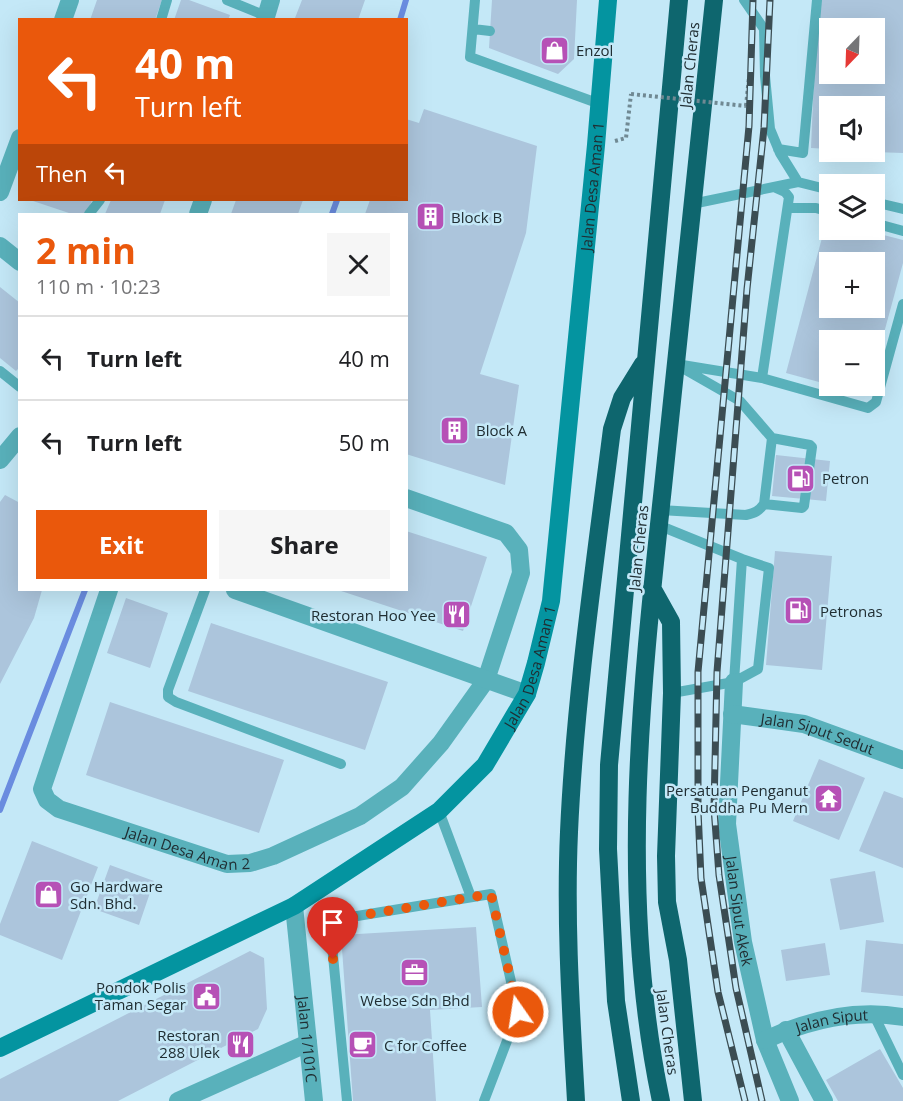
<!DOCTYPE html>
<html lang="en">
<head>
<meta charset="utf-8">
<style>
  body { margin:0; font-family:"Open Sans",sans-serif; background:#f6f6f6; color:#202124; height:100vh; display:flex; flex-direction:column; font-size:22px; white-space:nowrap }
  * { box-sizing:border-box; margin:0 }
  p { font-size:20px; color:#757577 }
  .icon { flex:none; width:33px; height:33px; fill:none; stroke:currentColor; stroke-width:2; stroke-linecap:round; stroke-linejoin:round }
  .map { position:relative; flex:1; overflow:hidden }
  .details { position:absolute; left:18px; top:213px; width:390px; height:378px; display:flex; flex-direction:column; background:#fff; border-radius:0px; box-shadow:0 6px 24px #0002 }
  .details>* { flex:none }
  .top-card { position:absolute; left:18px; top:18px; width:390px; height:183px; border-radius:0px; box-shadow:0 6px 24px #0002; background:#ea580c; color:#fff; overflow:hidden }
  .needle { width:39px; rotate:203deg }
  .tools { position:absolute; left:819px; top:18px; display:grid; gap:12px }
  .tools a { display:grid; place-items:center; width:66px; height:66px; border-radius:0px; background:#fff; box-shadow:0 6px 24px #0002; font-size:30px }
  .pin { position:absolute; display:grid; place-items:center; width:51px; height:51px; color:#fff; margin:-62px -26px; border-radius:50% 50% 50% 0; rotate:-45deg; box-shadow:0 0 6px #0007 }
  .pin .icon { rotate:45deg }
  .me { position:absolute; width:66px; margin:-33px; rotate:347deg; stroke-linejoin:round; filter:drop-shadow(0 0 4px #0008) }
  .turn { display:flex; align-items:center; gap:21px; height:126px; padding:0 18px; font-size:27px }
  .turn .icon { width:78px; height:78px; stroke-width:2.5 }
  .turn b { display:block; font-size:42px; line-height:51px }
  .then { display:flex; align-items:center; height:57px; padding:0 18px; background:#0003; gap:12px; font-size:22px }
  .round { display:grid; place-items:center; flex:none; width:63px; height:63px; border-radius:0px; background:#f6f6f6 }
  .headline { display:flex; align-items:center; justify-content:space-between; height:102px; padding:0 18px }
  h1 { font-size:36px; font-weight:700; line-height:45px; color:#ea580c }
  .button { display:flex; gap:12px; margin-top:auto; padding:12px 18px }
  .button a { flex:1; height:69px; border-radius:0px; background:#ea580c; color:#fff; font-size:24px; font-weight:700; line-height:69px; text-align:center }
  .button a+a { background:#f6f6f6; color:#202124 }
  ul { padding:0; list-style:none }
  li { display:flex; align-items:center; gap:18px; height:84px; padding:0 18px; border-top:2px solid #e0e0e0 }
  li div { flex:1 }
  li b { display:block; font-size:22px }
  li em { font-style:normal }
  .map>svg:first-child { display:block }
  .lines { fill:none; stroke-linecap:round; stroke-linejoin:round }
  .stream { stroke:#6a8cdf; stroke-width:6 }
  .building { fill:#acc5dc; fill-rule:evenodd }
  .path { stroke:#708993; stroke-width:4; stroke-dasharray:3 3; stroke-linecap:butt }
  .lane { stroke:#59b1bb; stroke-width:10 }
  .street { stroke:#59b1bb; stroke-width:18 }
  .secondary { stroke:#0494a0; stroke-width:18 }
  .highway { stroke:#0e666e; stroke-width:18 }
  .rail-casing { stroke:#3b4d53; stroke-width:7 }
  .rail { stroke:#c4e8f7; stroke-width:4.5; stroke-dasharray:14; stroke-linecap:butt }
  .path-bridge { stroke:#708993; stroke-width:4; stroke-dasharray:3 3; stroke-linecap:butt }
  .route { stroke:#ea580c; stroke-width:10; stroke-dasharray:0 18 }
  .labels { text-anchor:middle; dominant-baseline:central; stroke-width:5; stroke-linejoin:round; paint-order:stroke }
  .poi-label { font-size:15px; fill:#202e33; stroke:#c4e8f7; text-anchor:start }
  .street-label { font-size:15px; fill:#202e33; stroke:#c4e8f7 }
</style>
</head>
<body>
<div class="map">
<svg width="903" height="1101" viewBox="0 0 903 1101">
  <rect width="100%" height="100%" fill="#c4e8f7"/>
  <g class="lines">
    <path class="stream" d="M 400,20 L 406,0
      M 332,214 L 337,200
      M 0,810 L 85,590"/>
  </g>
  <path class="building" d="M 97,0 L 162,0 L 155,20 L 90,20 Z
    M 181,0 L 189,0 L 230,15 L 228,20 L 174,20 Z
    M 302,0 L 365,0 L 358,20 L 299,20 L 295,18 Z
    M 492,0 L 577,0 L 574,59 L 558,74 L 489,48 Z
    M 821,0 L 903,0 L 903,153 L 874,152 L 874,106 L 830,106 L 830,149 L 811,148 L 815,54 ZM 830,28 L 874,28 L 874,74 L 830,74 Z
    M 424,109 L 537,146 L 526,233 L 480,374 L 519,385 L 505,485 L 406,454 L 406,214 L 365,214 L 370,200 L 406,200 L 406,119 L 419,123 Z
    M 30,200 L 92,200 L 87,214 L 72,214 Z
    M 111,200 L 165,200 L 160,214 L 105,214 Z
    M 236,200 L 303,200 L 298,214 L 231,214 Z
    M 827,219 L 830,220 L 830,230 L 864,230 L 903,240 L 903,263 L 875,366 L 874,340 L 830,340 L 830,385 L 786,373 ZM 830,262 L 874,262 L 874,308 L 830,308 Z
    M 0,287 L 20,303 L 20,367 L 16,371 L 0,358 Z
    M 833,386 L 870,386 L 867,395 Z
    M 776,455 L 830,461 L 826,501 L 772,496 Z
    M 5,495 L 20,503 L 20,590 L 42,590 L 34,618 L 0,684 L 0,502 Z
    M 406,531 L 487,557 L 463,631 L 338,590 L 406,590 Z
    M 775,551 L 832,556 L 822,670 L 766,665 Z
    M 126,598 L 168,613 L 150,668 L 107,653 Z
    M 211,623 L 388,682 L 365,750 L 188,691 Z
    M 110,702 L 284,760 L 259,833 L 86,775 Z
    M 819,759 L 865,778 L 839,840 L 793,821 Z
    M 884,791 L 903,798 L 903,868 L 859,851 Z
    M 32,841 L 98,867 L 62,960 L 0,935 L 0,924 Z
    M 110,865 L 154,881 L 139,925 L 94,909 Z
    M 875,871 L 884,922 L 840,930 L 830,879 Z
    M 476,927 L 482,1007 L 430,1010 L 436,1101 L 353,1101 L 341,935 Z
    M 866,940 L 903,944 L 903,996 L 861,992 Z
    M 825,943 L 830,975 L 786,981 L 781,950 Z
    M 250,951 L 264,958 L 267,1009 L 258,1029 L 118,1101 L 0,1101 L 0,1079 Z
    M 880,1049 L 903,1088 L 903,1101 L 838,1101 L 826,1080 Z"/>
  <g class="lines">
    <path class="path" d="M 746,106 L 749,77
      M 615,141 L 626,138 L 631,94"/>
    <path class="lane" d="M 227,0 L 266,16
      M 475,0 L 470,57 L 600,104
      M 744,0 L 764,29 L 765,76 L 770,129 L 780,153 L 798,182
      M 161,20 L 167,0
      M 473,29 L 490,31
      M 778,149 L 803,153 L 817,0
      M 874,202 L 903,209
      M 692,204 L 798,182 L 830,190
      M 788,208 L 816,208 L 830,212
      M 89,214 L 100,200
      M 874,223 L 903,231
      M 676,364 L 762,378 L 868,408 L 876,402 L 903,304
      M 684,369 L 740,401 L 772,438 L 810,445 L 812,447 L 804,506 L 802,508 L 764,504
      M 0,371 L 20,387
      M 762,378 L 789,197 L 785,192 L 776,188
      M 660,510 L 746,515 C 755,513 759,511 764,504 L 772,438
      M 658,525 L 742,559 L 769,568 L 758,669 L 734,682 L 672,693
      M 205,590 L 168,690 L 168,697 L 176,702 L 341,764
      M 734,682 L 742,559
      M 439,811 L 471,897
      M 874,1015 L 903,1075
      M 347,1101 L 331,935 L 345,918 L 491,894 L 518,1012 L 484,1101"/>
    <g class="street">
      <path d="M 63,20 L 70,0"/>
      <path d="M 265,20 L 271,0"/>
      <path d="M 0,192 L 20,138"/>
      <path d="M 198,214 L 203,200"/>
      <path d="M 0,246 L 20,262"/>
      <path d="M 0,460 L 20,436"/>
      <path id="s1" d="M 109,590 L 42,789 L 47,800 L 59,809 L 227,864 L 250,863 L 273,856 L 360,816 L 402,787 L 441,743 L 486,680 L 521,573 L 519,550 L 506,533 L 406,498"/>
      <path d="M 235,590 L 527,694"/>
      <path id="s2" d="M 734,682 L 727,824 L 743,942 L 765,1040 L 790,1101"/>
      <path id="s3" d="M 732,714 L 804,724 L 903,760"/>
      <path id="s4" d="M 294,906 L 314,1101"/>
      <path d="M 786,1030 L 824,1101"/>
      <path id="s5" d="M 765,1040 C 808,1020 856,1009 903,1017"/>
      <path d="M 178,1101 L 308,1043"/>
    </g>
    <path class="secondary" id="s6" d="M 0,1048 L 294,906 L 439,811 L 485,765 L 527,694 L 536,663 L 551,601 L 596,145 L 608,0"/>
    <path class="highway" d="M 652,588 L 671,622 L 672,693 L 666,856 L 667,902 L 678,960 L 693,1101
      M 576,1101 C 571,1012 565,922 569,832 C 575,698 595,563 612,429 L 622,398 L 643,364
      M 631,1101 L 616,1001 L 608,849 L 609,765 L 679,0
      M 661,1101 C 618,898 641,691 663,487 C 680,324 697,162 714,0"/>
    <defs>
      <path id="rail" d="M 745,1101 L 718,992 L 701,878 L 698,810 L 698,672 L 749,126 L 753,0
        M 762,1101 L 736,988 L 719,875 L 714,808 L 717,672 L 747,289 L 764,128 L 770,0"/>
    </defs>
    <use href="#rail" class="rail-casing"/>
    <use href="#rail" class="rail"/>
    <path class="path-bridge" d="M 631,94 L 746,106"/>
  </g>
  <g class="lines">
    <path class="route" d="M 333,959 L 331,936 L 345,918 L 491,894 L 518,1012"/>
  </g>
  <defs>
    <symbol id="shop-square" viewBox="-11 -11 22 22"><rect x="-9" y="-9" width="18" height="18" rx="4" fill="#b651b6" stroke="#c4e8f7"/><path d="M-5-2.5h2.3a2.7 3.5 0 0 1 5.4 0H5L5.5 6h-11ZM-1.5-2.5h3a1.5 2.3 0 0 0-3 0Z" fill="#fff"/></symbol>
    <symbol id="building-square" viewBox="-11 -11 22 22"><rect x="-9" y="-9" width="18" height="18" rx="4" fill="#b651b6" stroke="#c4e8f7"/><path d="M-4-6H4V6H1V3H-1V6H-4ZM-2.5-4.3h1.7v1.8h-1.7ZM.8-4.3h1.7v1.8H.8ZM-2.5-1h1.7V.8h-1.7ZM.8-1h1.7V.8H.8Z" fill="#fff"/></symbol>
    <symbol id="fuel-square" viewBox="-11 -11 22 22"><rect x="-9" y="-9" width="18" height="18" rx="4" fill="#b651b6" stroke="#c4e8f7"/><path d="M-5.5-6h7V0h2V4h1.3V-2.5L3-4.5l.8-.8L6-3V5H2.5V1h-1V6h-7ZM-4.2-4.7v3.2H.2V-4.7Z" fill="#fff"/></symbol>
    <symbol id="restaurant-square" viewBox="-11 -11 22 22"><rect x="-9" y="-9" width="18" height="18" rx="4" fill="#b651b6" stroke="#c4e8f7"/><path d="M-5-6h1v4h1v-4h1v4h1v-4h1v5L-1.5 .5V6h-2V.5L-5-1ZM5-6V6H3V1.5H1.5Q1.5-4 5-6Z" fill="#fff"/></symbol>
    <symbol id="temple-square" viewBox="-11 -11 22 22"><rect x="-9" y="-9" width="18" height="18" rx="4" fill="#b651b6" stroke="#c4e8f7"/><path d="M0-6L5-2H3V0L6.5 2.5H4V6H1.5V3h-3V6H-4V2.5H-6.5L-3 0V-2H-5Z" fill="#fff"/></symbol>
    <symbol id="office-square" viewBox="-11 -11 22 22"><rect x="-9" y="-9" width="18" height="18" rx="4" fill="#b651b6" stroke="#c4e8f7"/><path d="M-6-3h4V-5.5h4V-3h4V5H-6ZM-1-4.5V-3h2v-1.5ZM-6 0V1H6V0Z" fill="#fff"/></symbol>
    <symbol id="civic-square" viewBox="-11 -11 22 22"><rect x="-9" y="-9" width="18" height="18" rx="4" fill="#b651b6" stroke="#c4e8f7"/><path d="M-.6-6.5H3V-4.5H.6V-3L4-1V1h2V6H-6V1h2V-1L-.6-3ZM-1.2 2.5V6h2.4V2.5Z" fill="#fff"/></symbol>
    <symbol id="cafe-square" viewBox="-11 -11 22 22"><rect x="-9" y="-9" width="18" height="18" rx="4" fill="#b651b6" stroke="#c4e8f7"/><path d="M-5.5-4.5H6V0H3Q3 3.5 0 3.5H-2.5Q-5.5 3.5-5.5 0ZM3-3.2v2h1.7v-2ZM-6 4.5H4V6H-6Z" fill="#fff"/></symbol>
  </defs>
  <g fill-rule="evenodd">
    <use href="#shop-square" x="538" y="34" width="33" height="33"/>
    <use href="#building-square" x="414" y="200" width="33" height="33"/>
    <use href="#building-square" x="438" y="414" width="33" height="33"/>
    <use href="#fuel-square" x="784" y="462" width="33" height="33"/>
    <use href="#fuel-square" x="782" y="594" width="33" height="33"/>
    <use href="#restaurant-square" x="440" y="598" width="33" height="33"/>
    <use href="#temple-square" x="812" y="782" width="33" height="33"/>
    <use href="#shop-square" x="32" y="878" width="33" height="33"/>
    <use href="#office-square" x="398" y="956" width="33" height="33"/>
    <use href="#civic-square" x="190" y="980" width="33" height="33"/>
    <use href="#restaurant-square" x="224" y="1028" width="33" height="33"/>
    <use href="#cafe-square" x="346" y="1028" width="33" height="33"/>
  </g>
  <g class="labels">
    <g class="poi-label">
      <text x="576" y="50">Enzol</text>
      <text x="451" y="217">Block B</text>
      <text x="476" y="430">Block A</text>
      <text x="822" y="478">Petron</text>
      <text x="820" y="611">Petronas</text>
      <text x="436" y="615" text-anchor="end">Restoran Hoo Yee</text>
      <text x="808" y="790" text-anchor="end">Persatuan Penganut<tspan x="808" dy="17">Buddha Pu Mern</tspan></text>
      <text x="70" y="886">Go Hardware<tspan x="70" dy="17">Sdn. Bhd.</tspan></text>
      <text x="186" y="987" text-anchor="end">Pondok Polis<tspan x="186" dy="17">Taman Segar</tspan></text>
      <text x="415" y="1000" text-anchor="middle">Webse Sdn Bhd</text>
      <text x="220" y="1035" text-anchor="end">Restoran<tspan x="220" dy="17">288 Ulek</tspan></text>
      <text x="384" y="1045">C for Coffee</text>
    </g>
    <g class="street-label">
      <text transform="translate(689 65) rotate(-84)">Jalan Cheras</text>
      <text stroke="none"><textPath href="#s6" startOffset="1160">Jalan Desa Aman 1</textPath></text>
      <text transform="translate(638 548) rotate(-84)">Jalan Cheras</text>
      <text stroke="none"><textPath href="#s6" startOffset="674">Jalan Desa Aman 1</textPath></text>
      <text stroke="none"><textPath href="#s3" startOffset="88">Jalan Siput Sedut</textPath></text>
      <text stroke="none"><textPath href="#s1" startOffset="372">Jalan Desa Aman 2</textPath></text>
      <text stroke="none"><textPath href="#s2" startOffset="230">Jalan Siput Akek</textPath></text>
      <text stroke="none"><textPath href="#s5" startOffset="70">Jalan Siput</textPath></text>
      <text transform="translate(668 1032) rotate(82)">Jalan Cheras</text>
      <text stroke="none"><textPath href="#s4" startOffset="134">Jalan 1/101C</textPath></text>
    </g>
  </g>
</svg>
<div class="tools">
<a><svg class="needle" viewBox="-14 -14 28 28"><path d="M0-13l5 13h-10z" fill="#e53935"/><path d="M0 13l5-13h-10z" fill="#757577"/></svg></a>
<a><svg class="icon" aria-label="sound" viewBox="0 0 24 24"><path d="M4 9h4l5-4v14l-5-4H4zM17 9q2 3 0 6"/></svg></a>
<a><svg class="icon" aria-label="layers" viewBox="0 0 24 24"><path d="M12 4l9 5-9 5-9-5zM3 14l9 5 9-5"/></svg></a>
<a>+</a>
<a>−</a>
</div>
<div class="pin" style="left:333px;top:959px;background:#d93025"><svg class="icon" aria-label="arrive" viewBox="0 0 24 24"><path d="M6 21V4h12l-3 4 3 4H6"/></svg></div>
<svg class="me" style="left:518px;top:1012px" viewBox="-20 -20 40 40"><circle r="17" fill="#ea580c" stroke="#fff" stroke-width="3"/><path d="M0-11L8 9 0 5-8 9z" fill="#fff"/></svg>
<div class="top-card">
<div class="turn"><svg class="icon" aria-label="left" viewBox="0 0 24 24"><path d="M17 20v-9H6M10 6l-5 5 5 5"/></svg><div><b>40 m</b>Turn left</div></div>
<div class="then">Then<svg class="icon" aria-label="left" viewBox="0 0 24 24"><path d="M17 20v-9H6M10 6l-5 5 5 5"/></svg></div>
</div>
<section class="details">
<div class="headline"><div><h1>2 min</h1><p>110 m · 10:23</p></div><a class="round"><svg class="icon" aria-label="close" viewBox="0 0 24 24"><path d="M6 6l12 12M18 6L6 18"/></svg></a></div>
<ul>
<li><svg class="icon" aria-label="left" viewBox="0 0 24 24"><path d="M17 20v-9H6M10 6l-5 5 5 5"/></svg><div><b>Turn left</b></div><em>40 m</em></li>
<li><svg class="icon" aria-label="left" viewBox="0 0 24 24"><path d="M17 20v-9H6M10 6l-5 5 5 5"/></svg><div><b>Turn left</b></div><em>50 m</em></li>
</ul>
<div class="button"><a>Exit</a><a>Share</a></div>
</section>
</div>
</body>
</html>
